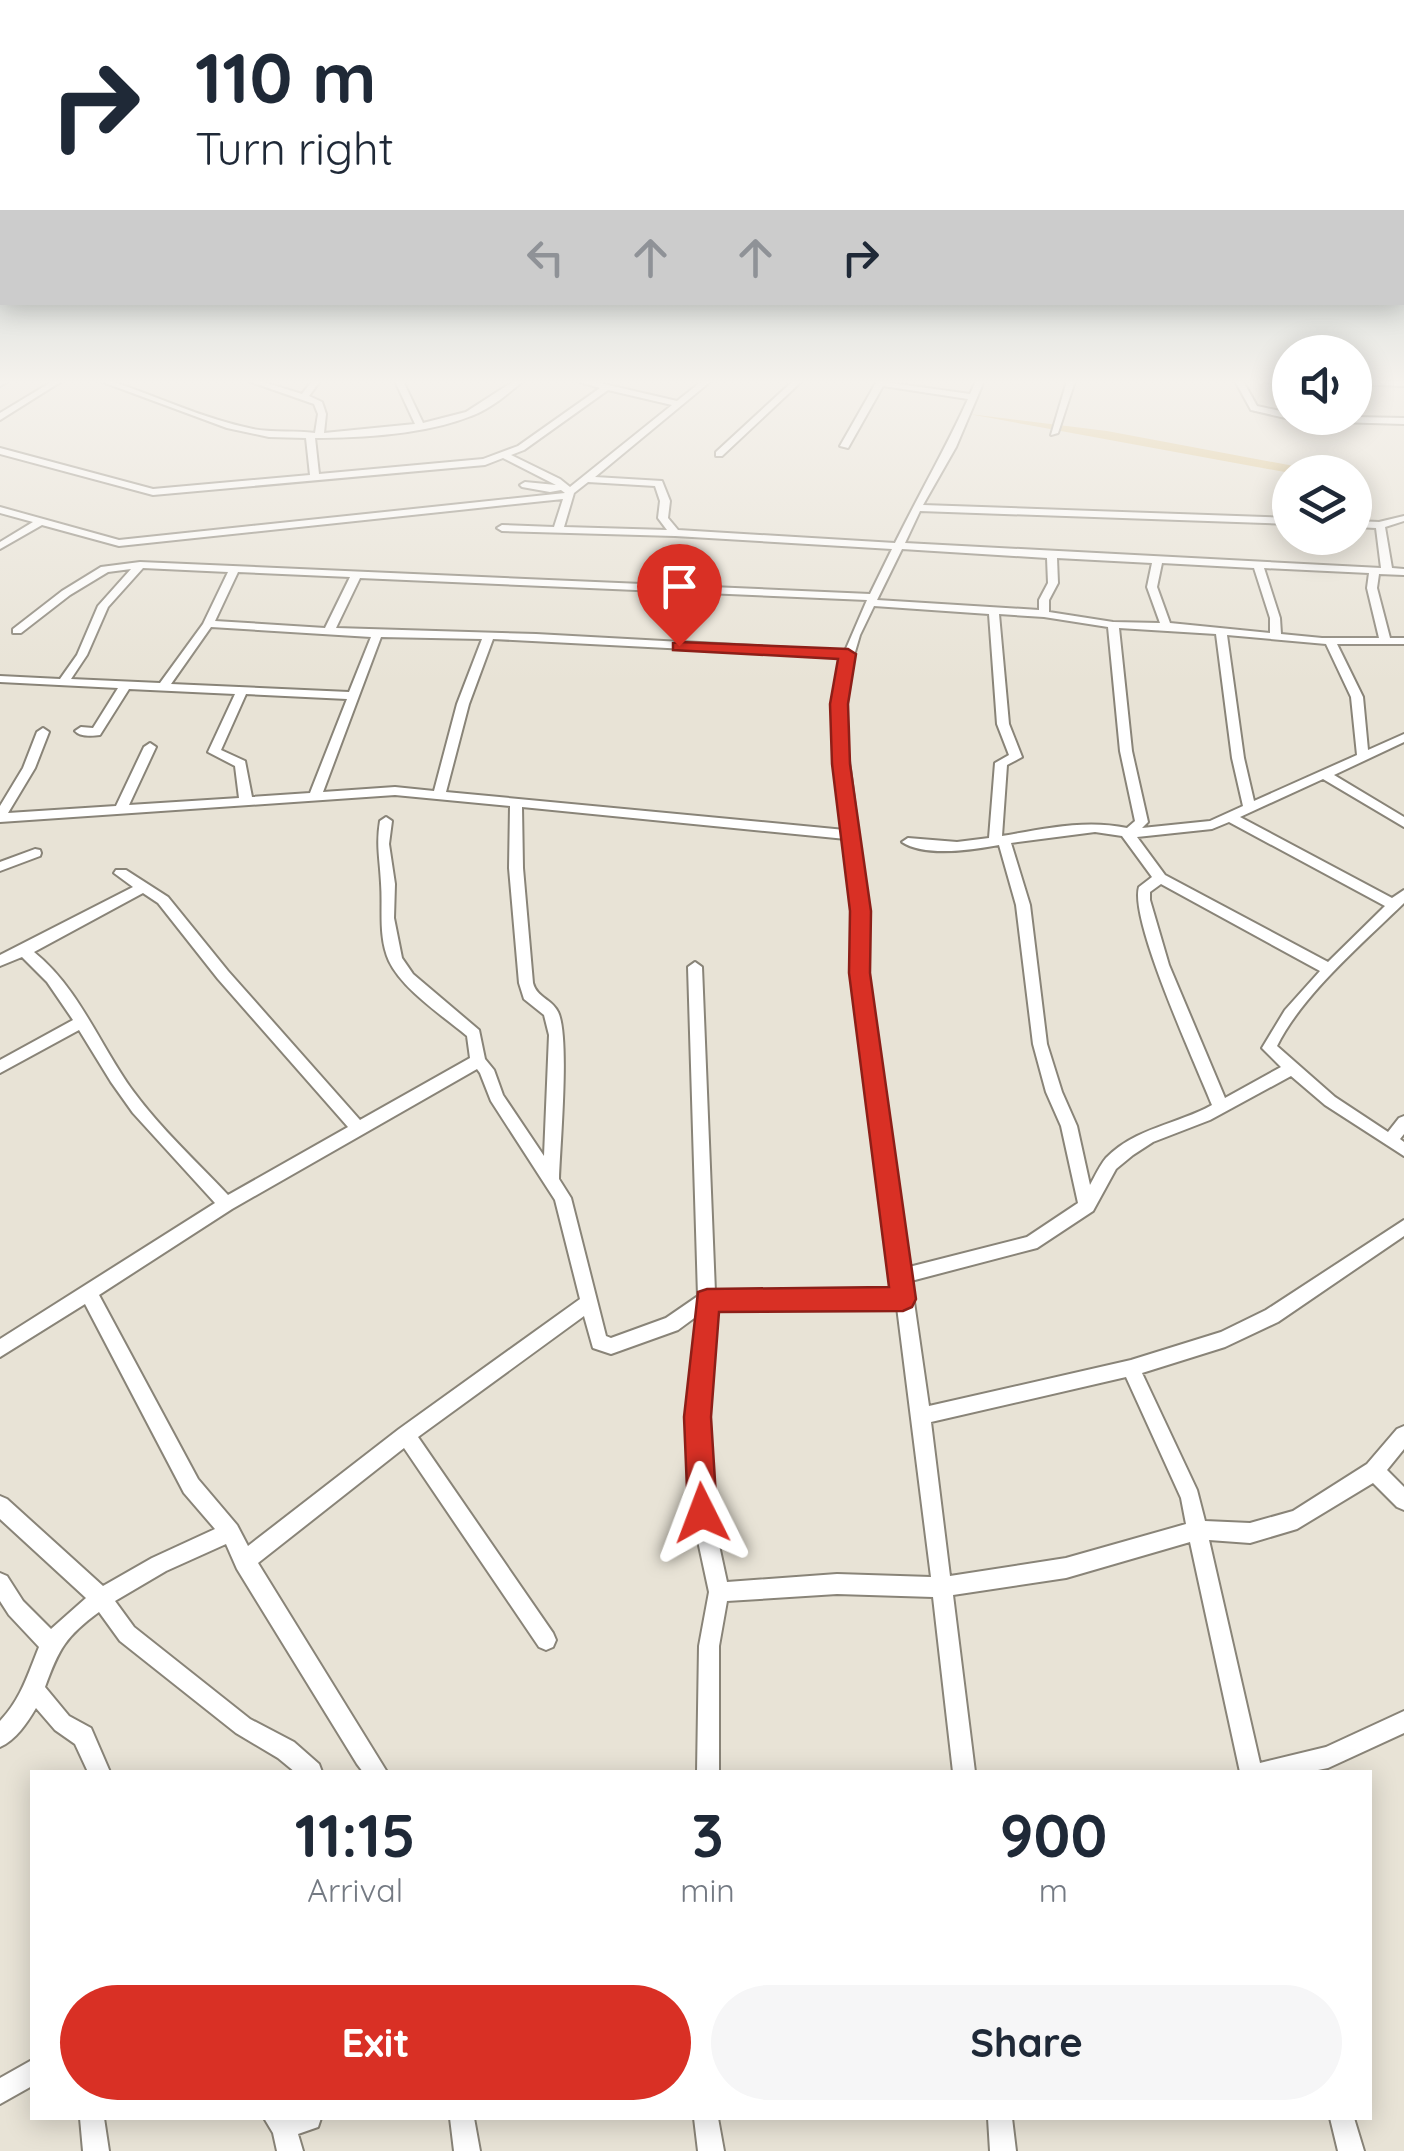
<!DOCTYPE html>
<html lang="en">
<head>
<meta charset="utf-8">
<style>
  body { margin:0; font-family:Quicksand,sans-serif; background:#f6f6f7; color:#1f2937; height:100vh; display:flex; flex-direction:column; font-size:38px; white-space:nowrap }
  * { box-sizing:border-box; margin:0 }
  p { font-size:32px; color:#747a83 }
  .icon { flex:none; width:55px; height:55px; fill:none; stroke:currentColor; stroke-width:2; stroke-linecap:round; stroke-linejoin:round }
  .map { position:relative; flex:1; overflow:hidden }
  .side { position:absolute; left:30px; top:1770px; width:1342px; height:350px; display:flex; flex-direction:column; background:#fff; border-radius:0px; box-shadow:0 5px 25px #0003 }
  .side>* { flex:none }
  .top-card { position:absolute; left:0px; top:0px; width:1405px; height:305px; box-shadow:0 5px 25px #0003; background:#fff; color:#1f2937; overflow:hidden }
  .buttons { position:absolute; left:1272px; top:335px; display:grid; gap:20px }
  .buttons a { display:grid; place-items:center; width:100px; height:100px; border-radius:50%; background:#fff; box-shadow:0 5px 25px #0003; font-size:50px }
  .pin { position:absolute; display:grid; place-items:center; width:85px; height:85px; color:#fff; margin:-102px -42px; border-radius:50% 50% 50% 0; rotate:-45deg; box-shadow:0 0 10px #0007 }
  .pin .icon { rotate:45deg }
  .me { position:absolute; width:110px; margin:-55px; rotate:357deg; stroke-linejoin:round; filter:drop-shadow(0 0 8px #0008) }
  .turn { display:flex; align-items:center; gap:35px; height:210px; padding:0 30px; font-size:45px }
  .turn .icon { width:130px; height:130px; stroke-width:2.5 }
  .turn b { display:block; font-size:70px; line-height:85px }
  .lanes { display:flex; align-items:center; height:95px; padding:0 30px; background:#0003; justify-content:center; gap:50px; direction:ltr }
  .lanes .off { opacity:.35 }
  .eta { display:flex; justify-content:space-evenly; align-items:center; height:170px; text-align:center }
  .eta b { font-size:60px; font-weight:700; line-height:70px }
  .cta { display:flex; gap:20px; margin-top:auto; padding:20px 30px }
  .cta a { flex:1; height:115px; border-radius:60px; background:#d93025; color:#fff; font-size:40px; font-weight:700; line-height:115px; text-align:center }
  .cta a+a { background:#f6f6f7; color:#1f2937 }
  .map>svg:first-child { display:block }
  .green { fill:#dcc284 }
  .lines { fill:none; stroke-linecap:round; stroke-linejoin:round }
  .minor-casing { stroke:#898478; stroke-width:4 }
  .minor { fill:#fff; fill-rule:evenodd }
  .route { fill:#d93025; stroke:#8d1f18; stroke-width:2.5 }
</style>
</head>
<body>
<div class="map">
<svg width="1404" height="2151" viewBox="0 0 1404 2151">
  <rect width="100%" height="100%" fill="#e8e3d6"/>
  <path class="green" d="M 969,414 L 1107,431 L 1326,472 L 1290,473 Z"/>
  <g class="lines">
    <defs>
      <path id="minor" d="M 0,381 L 9,381 L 0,386 Z
        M 53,381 L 62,381 L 0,420 L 0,413 Z
        M 100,381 L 111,381 C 158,397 204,419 253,429 C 274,433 296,430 315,433 L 318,414 L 314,404 L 248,381 L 260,381 L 302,394 L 312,381 L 320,381 L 309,396 L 322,402 L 326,414 L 324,433 L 415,424 L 395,381 L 403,381 L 423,423 L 466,412 L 514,381 L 523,381 C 508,394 490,409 471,416 C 427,434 363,438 315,438 L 319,474 L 483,459 L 518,446 L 600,388 L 577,381 L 591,381 L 677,401 L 702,381 L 711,381 L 595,477 L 662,481 L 670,501 L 668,518 L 678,530 L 895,543 C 919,494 946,448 968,399 L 883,386 L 848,448 L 840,446 L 877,381 L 970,394 L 976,381 L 984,381 L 956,447 L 923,505 L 1290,518 L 1290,524 L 920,511 L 905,543 L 1381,568 L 1376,528 L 1355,527 L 1355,521 L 1379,522 L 1404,516 L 1404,521 L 1385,527 L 1392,568 L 1404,569 L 1404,575 L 1379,574 L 1377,588 L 1390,638 L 1404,638 L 1404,644 L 1337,644 L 1363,697 L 1368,750 L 1404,734 L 1404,742 L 1334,775 L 1404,817 L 1404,827 L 1323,779 L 1240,817 L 1392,898 L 1404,890 L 1404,903 C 1363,943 1302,995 1277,1046 L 1335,1097 L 1388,1132 L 1399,1118 L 1404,1116 L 1404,1134 L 1400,1139 L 1404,1142 L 1404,1156 L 1325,1105 L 1291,1076 L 1210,1120 L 1153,1142 L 1133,1155 L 1116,1169 L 1093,1211 L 1037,1248 L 911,1281 L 929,1406 L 1131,1360 L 1221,1332 L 1266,1310 L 1404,1220 L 1404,1236 L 1278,1322 L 1225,1347 L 1142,1373 L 1197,1490 L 1205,1521 L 1250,1523 L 1293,1511 L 1367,1464 L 1397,1429 L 1404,1426 L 1404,1449 L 1387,1470 L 1404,1487 L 1404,1510 L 1397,1507 L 1373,1483 L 1297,1529 L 1250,1543 L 1209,1540 L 1260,1763 L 1326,1747 L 1404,1711 L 1404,1733 L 1328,1768 L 1308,1772 L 1240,1772 L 1190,1542 L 1066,1578 L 953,1595 L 975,1772 L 953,1772 L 933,1597 L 837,1594 L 727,1601 L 719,1646 L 719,1772 L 697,1772 L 699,1646 L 709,1592 L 692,1513 L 689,1417 L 697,1316 L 678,1330 L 611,1354 L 593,1348 L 584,1316 L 418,1437 L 553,1633 L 556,1640 L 553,1647 L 546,1650 L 539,1647 L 404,1448 L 258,1563 L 387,1772 L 363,1772 L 357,1764 L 237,1569 L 226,1544 L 166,1571 L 115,1601 L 134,1627 L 250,1719 L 294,1742 L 319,1764 L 322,1772 L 295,1772 L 278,1758 L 236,1733 L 120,1641 L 99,1612 C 65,1637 59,1649 45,1687 L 69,1716 L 91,1728 L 110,1772 L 88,1772 L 75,1744 L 55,1730 L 36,1708 C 27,1723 16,1740 0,1747 L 0,1721 C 21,1699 28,1674 39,1647 L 9,1615 L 0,1601 L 0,1573 L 7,1576 L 23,1601 L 51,1629 L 86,1598 L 0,1519 L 0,1496 L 7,1499 L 103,1586 L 152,1558 L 215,1529 L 184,1493 L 85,1304 L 0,1357 L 0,1339 L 215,1203 L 133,1113 L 111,1082 L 79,1030 L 0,1073 L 0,1060 L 73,1020 L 47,982 L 22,957 L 0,966 L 0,955 L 133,887 L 114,873 L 116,870 L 126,870 L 168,897 L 228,971 L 360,1120 L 470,1058 L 467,1036 C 443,1016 402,989 389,961 C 378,936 383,909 381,883 C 380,860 376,845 380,821 L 386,817 L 392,821 L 389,844 L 395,884 L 394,918 L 402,958 L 413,974 L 479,1030 L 485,1059 L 494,1070 L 503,1095 L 544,1156 L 549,1035 L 544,1015 L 524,999 L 519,983 L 509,868 L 510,806 L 395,795 L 0,822 L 0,806 L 23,768 L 37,732 L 43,728 L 49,732 L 35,768 L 8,813 L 116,806 L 144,747 L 150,743 L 156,747 L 129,805 L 239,798 L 235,766 L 208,752 L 235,694 L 129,689 L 100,735 C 93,736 80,737 75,731 L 81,727 L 93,728 L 118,688 L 0,682 L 0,676 L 60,679 L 77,655 L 98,606 L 131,569 L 108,572 L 70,595 L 21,633 L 13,633 L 13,629 L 62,591 L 101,567 L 140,562 L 870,594 L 892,549 L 675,536 L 502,531 L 497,528 L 502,525 L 554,527 L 563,499 L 119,546 L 42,525 L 0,549 L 0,542 L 33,522 L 0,513 L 0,507 L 119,540 L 565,493 L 561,490 L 550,492 L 522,487 L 520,485 L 525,482 L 556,485 L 503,458 L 485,465 L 153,495 L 0,454 L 0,448 L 153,489 L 310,475 L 306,438 L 269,437 L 227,428 ZM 608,390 L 672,405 L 570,487 L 560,479 L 511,455 L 524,450 ZM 588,482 L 655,486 L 660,501 L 658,518 L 667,530 L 564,527 L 574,493 ZM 902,549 L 1047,558 L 1048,583 L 1039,600 L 1039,610 L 877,600 ZM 1057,558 L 1152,563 L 1147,587 L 1160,623 L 1113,622 L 1049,612 L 1049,600 L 1058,583 ZM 1162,563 L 1254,568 L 1270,618 L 1270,633 L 1170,623 L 1157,587 ZM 143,568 L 228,572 L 203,624 L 160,683 L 71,679 L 87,655 L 108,607 ZM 1264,568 L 1369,573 L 1367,588 L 1379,638 L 1322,638 L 1281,634 L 1280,618 ZM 238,572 L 350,577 L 325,628 L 215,621 ZM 360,578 L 867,600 L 845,651 L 536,634 L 336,628 ZM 874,606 L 989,614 L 997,724 L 1009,755 L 995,763 L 989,838 L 957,842 L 908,838 L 902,842 C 924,857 973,850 999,845 L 1016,905 L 1033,1044 L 1046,1092 L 1061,1126 L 1078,1203 L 1027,1237 L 909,1267 L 867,973 L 868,911 L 846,737 L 846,703 L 850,669 L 860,635 ZM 999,614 L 1044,617 L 1108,627 L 1120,751 L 1135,821 L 1127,828 C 1085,819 1043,829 1002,836 L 1007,765 L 1022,757 L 1009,724 ZM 211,627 L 371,637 L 349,692 L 171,684 ZM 1119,628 L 1216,634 L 1232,758 L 1243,806 L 1210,821 L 1142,828 L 1148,822 L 1132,751 ZM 1227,635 L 1326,644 L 1351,697 L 1357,755 L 1254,801 L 1244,758 ZM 381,637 L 482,639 L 457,704 L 434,791 L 395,787 L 323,792 ZM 493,639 L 843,657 C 826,713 836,774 845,830 L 446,792 L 469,704 ZM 246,694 L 347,699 L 310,793 L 252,797 L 245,761 L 221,750 ZM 522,807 L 846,839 L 854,911 L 853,973 L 895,1291 L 715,1292 L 702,967 L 695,962 L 688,967 L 698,1296 L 666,1318 L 611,1338 L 606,1336 L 571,1198 L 559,1179 C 560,1146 570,1036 558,1012 C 552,999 537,998 533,983 L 523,868 ZM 1229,822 L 1385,906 L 1328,962 L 1165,875 L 1137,837 L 1212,829 ZM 1095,832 L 1122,836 L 1152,877 L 1139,887 C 1129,920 1196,1065 1212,1105 C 1178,1124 1135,1128 1106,1158 C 1100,1165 1095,1176 1090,1185 L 1077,1126 L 1062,1092 L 1047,1044 L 1030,905 L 1011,843 ZM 1161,884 L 1320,971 L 1285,1010 L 1262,1048 L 1281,1067 L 1225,1098 L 1169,965 L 1150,900 L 1150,892 ZM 143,893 L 158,903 L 218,979 L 348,1127 L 228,1195 C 196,1161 161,1129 133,1091 C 100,1046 79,988 34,952 ZM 477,1069 L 480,1073 L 491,1101 L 555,1200 L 580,1299 L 399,1429 L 248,1546 L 237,1525 L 198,1479 L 99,1295 L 232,1209 ZM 897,1307 L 931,1577 L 837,1574 L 727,1582 L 712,1513 L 707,1417 L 715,1308 ZM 1126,1377 L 1181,1498 L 1186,1524 L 1066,1558 L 950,1576 L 931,1422 Z
        M 793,381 L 802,381 L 722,456 L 716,456 L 716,452 Z
        M 1067,381 L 1075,381 L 1058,433 L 1051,435 Z
        M 1235,381 L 1243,381 L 1257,406 L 1290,413 L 1290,418 L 1293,418 L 1290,419 L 1251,410 Z
        M 1263,381 L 1290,381 L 1290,386 Z
        M 1355,381 L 1404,381 L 1404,386 L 1355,384 Z
        M 1355,417 L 1404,418 L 1404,424 L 1303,421 L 1299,418 Z
        M 35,849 L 40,850 L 41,853 L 40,856 L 0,871 L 0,862 Z
        M 32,2060 L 32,2086 L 0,2104 L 0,2078 Z
        M 80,2118 L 104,2118 L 109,2151 L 83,2151 Z
        M 264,2118 L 321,2118 L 318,2127 L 298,2134 L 303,2151 L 277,2151 L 273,2133 Z
        M 450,2118 L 474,2118 L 480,2151 L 454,2151 Z
        M 694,2118 L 718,2118 L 724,2151 L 698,2151 Z
        M 988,2118 L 1012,2118 L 1016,2151 L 990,2151 Z
        M 1330,2118 L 1354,2118 L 1364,2151 L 1338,2151 Z"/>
    </defs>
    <use href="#minor" class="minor-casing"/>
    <use href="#minor" class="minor"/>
  </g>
  <linearGradient id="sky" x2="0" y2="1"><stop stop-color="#99afb0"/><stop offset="0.56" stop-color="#f5f2ed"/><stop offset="1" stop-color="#f5f2ed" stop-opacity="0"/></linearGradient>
  <rect width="1404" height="682" fill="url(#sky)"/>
  <path class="route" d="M 679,642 L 848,649 L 856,654 L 848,704 L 850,764 L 871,911 L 870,973 L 916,1299 L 912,1307 L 903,1311 L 719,1312 L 711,1417 L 717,1513 L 713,1523 L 702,1528 L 692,1523 L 688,1513 L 684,1417 L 698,1292 L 707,1289 L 889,1287 L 849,973 L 850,911 L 832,764 L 830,704 L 838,659 L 673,650 L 673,643 Z"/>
</svg>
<div class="buttons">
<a><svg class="icon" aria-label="sound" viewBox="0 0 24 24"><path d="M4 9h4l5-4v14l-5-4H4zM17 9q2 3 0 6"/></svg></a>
<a><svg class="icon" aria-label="layers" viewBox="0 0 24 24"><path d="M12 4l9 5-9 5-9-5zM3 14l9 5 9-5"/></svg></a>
</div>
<div class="pin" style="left:679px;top:646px;background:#d93025"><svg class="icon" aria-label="arrive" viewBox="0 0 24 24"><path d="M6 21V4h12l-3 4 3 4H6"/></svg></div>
<svg class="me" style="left:702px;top:1513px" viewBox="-20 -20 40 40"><path d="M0-17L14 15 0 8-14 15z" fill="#d93025" stroke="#fff" stroke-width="4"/></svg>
<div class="top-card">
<div class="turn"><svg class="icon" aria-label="right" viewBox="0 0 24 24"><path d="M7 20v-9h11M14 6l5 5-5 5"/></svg><div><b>110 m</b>Turn right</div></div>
<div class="lanes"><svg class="icon off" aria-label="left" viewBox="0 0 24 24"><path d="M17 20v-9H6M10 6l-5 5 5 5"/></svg><svg class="icon off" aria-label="ahead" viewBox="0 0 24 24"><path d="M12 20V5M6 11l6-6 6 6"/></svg><svg class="icon off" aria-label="ahead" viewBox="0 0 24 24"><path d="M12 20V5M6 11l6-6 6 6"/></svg><svg class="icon" aria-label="right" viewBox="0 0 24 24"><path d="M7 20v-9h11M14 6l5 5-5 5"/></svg></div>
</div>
<section class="side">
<div class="eta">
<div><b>11:15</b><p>Arrival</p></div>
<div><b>3</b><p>min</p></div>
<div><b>900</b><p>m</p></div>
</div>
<div class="cta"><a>Exit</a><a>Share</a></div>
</section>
</div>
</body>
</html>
